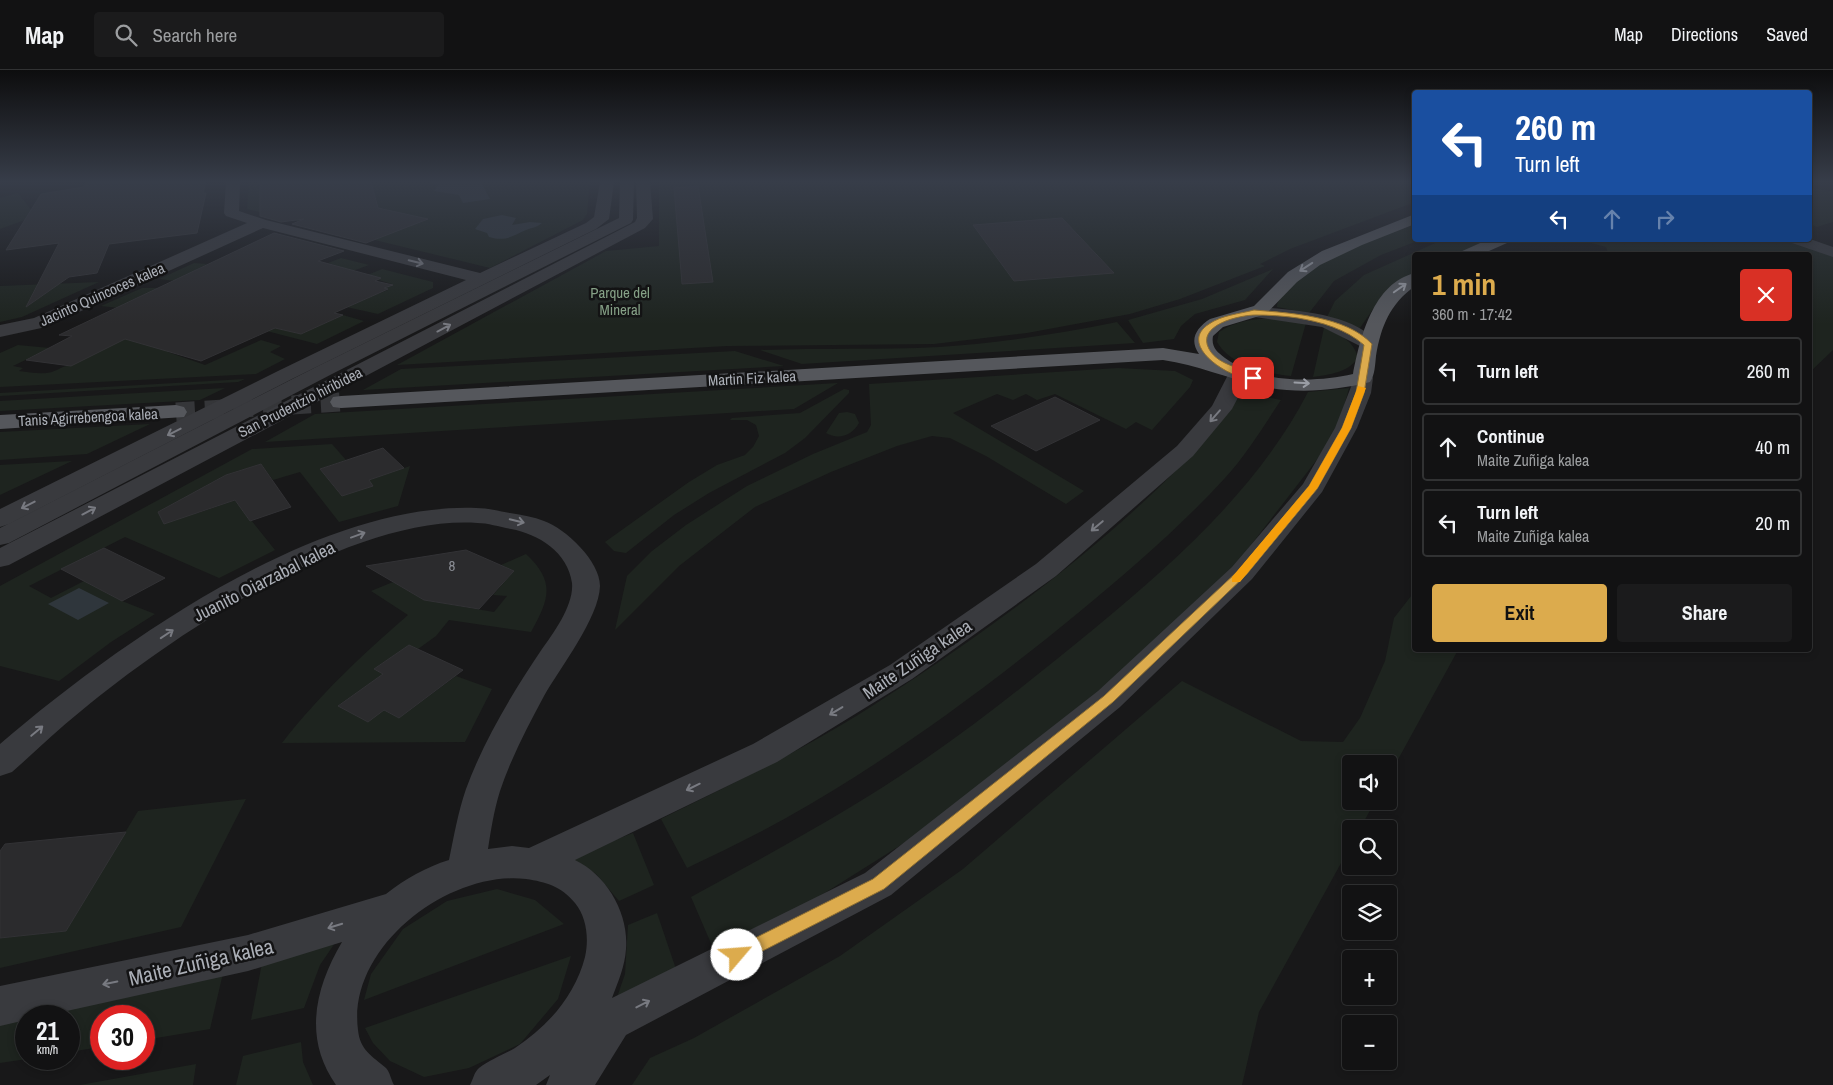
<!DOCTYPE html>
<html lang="en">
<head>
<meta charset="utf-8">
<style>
  body { margin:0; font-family:"Archivo Narrow",sans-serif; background:#1b1b1c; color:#f1f3f6; height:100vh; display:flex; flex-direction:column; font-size:19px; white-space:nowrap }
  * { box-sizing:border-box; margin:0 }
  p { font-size:16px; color:#9c9ea0 }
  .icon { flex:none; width:28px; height:28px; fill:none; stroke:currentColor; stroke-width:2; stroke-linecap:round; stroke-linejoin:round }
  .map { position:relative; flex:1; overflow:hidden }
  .drawer { position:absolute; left:1412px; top:182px; width:400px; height:400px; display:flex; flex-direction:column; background:#121213; border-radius:5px; box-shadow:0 2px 8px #0003,0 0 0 1px #313233 }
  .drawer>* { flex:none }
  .top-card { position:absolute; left:1412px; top:20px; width:400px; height:152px; border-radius:5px; box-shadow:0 2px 8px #0003,0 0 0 1px #313233; background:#1a4fa0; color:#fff; overflow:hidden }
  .tools { position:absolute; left:1342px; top:685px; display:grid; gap:10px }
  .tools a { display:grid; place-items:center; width:55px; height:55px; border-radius:5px; background:#121213; box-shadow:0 2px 8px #0003,0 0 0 1px #313233; font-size:25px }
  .speed { position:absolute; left:15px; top:935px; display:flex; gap:10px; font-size:25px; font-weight:700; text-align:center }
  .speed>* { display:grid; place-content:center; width:65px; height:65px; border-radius:50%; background:#121213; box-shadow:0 2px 8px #0003,0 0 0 1px #313233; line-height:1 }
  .speed small { font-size:12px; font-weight:400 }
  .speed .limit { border:8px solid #d22; background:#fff; color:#111 }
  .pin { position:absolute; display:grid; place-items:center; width:42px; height:42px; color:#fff; margin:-21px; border-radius:10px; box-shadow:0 2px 8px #0006 }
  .me { position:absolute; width:55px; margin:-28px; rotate:63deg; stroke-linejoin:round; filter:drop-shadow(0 0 4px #0008) }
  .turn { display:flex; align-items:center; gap:18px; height:105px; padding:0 20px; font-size:22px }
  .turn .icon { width:65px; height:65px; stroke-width:2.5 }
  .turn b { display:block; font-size:35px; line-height:42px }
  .lanes { display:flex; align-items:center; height:48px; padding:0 20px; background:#0003; justify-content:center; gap:25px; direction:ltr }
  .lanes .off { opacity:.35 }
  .round { display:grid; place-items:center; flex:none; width:52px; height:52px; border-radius:5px; background:#1b1b1c }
  .head { display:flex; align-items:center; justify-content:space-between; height:85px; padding:0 20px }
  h1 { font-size:30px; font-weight:700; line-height:38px; color:#dcab4d }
  .cta { display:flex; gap:10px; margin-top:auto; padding:10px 20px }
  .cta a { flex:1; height:58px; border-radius:5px; background:#dcab4d; color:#111; font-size:20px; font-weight:700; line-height:58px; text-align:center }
  .cta a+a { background:#1b1b1c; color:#f1f3f6 }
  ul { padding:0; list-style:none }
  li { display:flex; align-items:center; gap:15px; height:68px; margin:0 10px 8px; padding:0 10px; border:2px solid #313233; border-radius:5px }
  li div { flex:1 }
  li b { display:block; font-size:19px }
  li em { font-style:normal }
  header { display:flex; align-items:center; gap:30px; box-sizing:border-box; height:70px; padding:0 25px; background:#121213; border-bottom:1px solid #313233 }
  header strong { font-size:24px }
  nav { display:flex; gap:28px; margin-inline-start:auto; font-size:18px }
  .search { width:350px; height:45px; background:#1b1b1c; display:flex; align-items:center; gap:12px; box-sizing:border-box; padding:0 18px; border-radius:5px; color:#9c9ea0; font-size:19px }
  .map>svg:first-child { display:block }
  .green { fill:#1e241f }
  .water { fill:#2f363c }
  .building { fill:#2b2b2d; stroke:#323235 }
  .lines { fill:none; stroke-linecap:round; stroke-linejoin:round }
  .primary-tunnel { stroke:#353639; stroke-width:19; stroke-dasharray:19 10; stroke-linecap:butt }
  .pedestrian { fill:#393a3e; fill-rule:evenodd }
  .minor { fill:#393a3e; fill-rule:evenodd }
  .tertiary { fill:#393a3e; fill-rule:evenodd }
  .primary { fill:#55575c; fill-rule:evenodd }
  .oneway { stroke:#787a81 }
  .oneway2 { stroke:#9a9da5 }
  .route { fill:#dcab4d; stroke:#8f6f32 }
  .slow { fill:#f59e0b }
  .labels { text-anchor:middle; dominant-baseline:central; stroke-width:5; stroke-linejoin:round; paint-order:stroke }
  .far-park-label { font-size:15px; fill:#85a086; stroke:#131314 }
  .far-street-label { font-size:15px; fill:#abafb7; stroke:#131314 }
  .number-label { font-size:15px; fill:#8a8d94 }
  .street-label { font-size:18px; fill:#abafb7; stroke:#131314 }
  .near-street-label { font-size:21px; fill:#abafb7; stroke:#131314 }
</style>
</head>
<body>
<header>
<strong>Map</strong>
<div class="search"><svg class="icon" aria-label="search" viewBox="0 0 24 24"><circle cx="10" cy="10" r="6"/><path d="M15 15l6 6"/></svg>Search here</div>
<nav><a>Map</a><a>Directions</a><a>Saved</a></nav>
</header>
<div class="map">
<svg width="1833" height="1015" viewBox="0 0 1833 1015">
  <rect width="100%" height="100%" fill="#181819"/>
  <path class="green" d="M 249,112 L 590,112 L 587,144 L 583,150 L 490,198 L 247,139 Z
    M 659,112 L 1415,112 L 1415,132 L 1290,179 L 1260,194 L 1265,196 L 1180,229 L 1130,244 L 1027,263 L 934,274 L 727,276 L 397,295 L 606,181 L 659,176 Z
    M 1810,117 L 1833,122 L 1833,152 L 1817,157 L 1810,154 Z
    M 18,123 L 36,146 L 0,159 L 0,128 Z
    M 1415,154 L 1415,170 L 1420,170 L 1381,185 L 1334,211 L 1309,243 L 1277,237 C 1277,231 1281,228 1284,224 C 1316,185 1369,171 1415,154 Z
    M 1442,170 L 1491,170 L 1456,185 L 1415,185 L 1415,203 L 1384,223 L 1360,258 L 1326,249 L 1335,231 L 1364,205 Z
    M 1580,170 L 1786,170 L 1833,186 L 1833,280 L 1810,302 L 1810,185 L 1609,185 L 1606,177 Z
    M 341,188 L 369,195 L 331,209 L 377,224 L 388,220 L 384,218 L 392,214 L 365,206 L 382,199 L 433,212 L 433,218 L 378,244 L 301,227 L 262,255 L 301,264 L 343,245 L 364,251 L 317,274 L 236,253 L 168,282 L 205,295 L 261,270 L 281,276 L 270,282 L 285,289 L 256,304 L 0,317 L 0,283 L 18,275 L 50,278 L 13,296 L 23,298 L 19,301 C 30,302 41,305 52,302 C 59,300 63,295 71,296 L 172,244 L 101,236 L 142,218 L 173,218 C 161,223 151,220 141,226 L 224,217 L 159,209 L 194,193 L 207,194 L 196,200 L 283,189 L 345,199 L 328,193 Z
    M 1273,199 L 1245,230 L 1195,244 L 1181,256 L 1174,269 L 1143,273 L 1128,250 L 1202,229 Z
    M 99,212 L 22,247 L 0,252 L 0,216 Z
    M 1276,248 L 1306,253 L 1291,306 C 1265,303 1231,296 1217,272 L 1219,262 C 1237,250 1255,249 1276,248 Z
    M 1117,252 L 1135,273 L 802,294 L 760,280 C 820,278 880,280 939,277 C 999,273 1058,264 1117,252 Z
    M 1324,258 C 1340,264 1354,271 1358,288 C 1347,303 1331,304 1313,307 Z
    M 735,281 L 784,296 L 363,320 L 401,299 Z
    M 1118,298 L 1175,301 L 1193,310 L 1190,317 L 1152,360 L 1136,352 L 1126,359 L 1055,324 L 1037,330 L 1026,324 L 1013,330 L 997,324 L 953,343 L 1084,421 L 1066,434 L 986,386 L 950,368 L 932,366 L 897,376 L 831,402 L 755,437 L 679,496 L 615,560 L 627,506 L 652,481 L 686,455 L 747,416 L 813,384 L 867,362 L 871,355 L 869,314 Z
    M 245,309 L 238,312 L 0,326 L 0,323 Z
    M 838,313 L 794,339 L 265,372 L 315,344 Z
    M 225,318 L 200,330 L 0,341 L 0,331 Z
    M 1349,318 L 1342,344 L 1329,374 L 1237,493 L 1115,609 L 912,768 L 812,831 L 716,885 L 691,827 C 771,783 852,740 928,687 C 986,647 1041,602 1095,558 C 1176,491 1259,417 1308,322 Z
    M 844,319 L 849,320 L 849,323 L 805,368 L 785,383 L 709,423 L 674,445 L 626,483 L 614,481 L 605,472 L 689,412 L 717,395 L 745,385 L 753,377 L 759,366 L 756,355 L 747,350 L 730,350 L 732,348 L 800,343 Z
    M 1241,322 L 1281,330 C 1263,357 1246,385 1225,408 C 1180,457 1129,501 1078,543 C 988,617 888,691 786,748 C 754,766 720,782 687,798 L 661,749 C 727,716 795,684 858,645 C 981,567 1112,473 1210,365 C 1221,352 1231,336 1241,322 Z
    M 847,342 L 855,344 L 859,353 C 852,366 838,370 826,363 L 839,343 Z
    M 150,354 L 87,384 L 0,390 L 0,362 Z
    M 332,374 L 346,390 L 320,399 L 342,426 L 372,416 L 369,410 L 410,396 L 398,436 L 339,452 L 300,402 L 273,410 L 261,394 L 226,405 L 187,427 L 198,443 L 235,430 L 275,480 L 219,508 L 125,467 L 29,516 L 51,528 L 84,511 L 122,531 L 155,544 L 111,572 L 59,611 L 0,596 L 0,516 L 252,379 Z
    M 72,391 L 0,425 L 0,395 Z
    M 526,484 C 556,512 549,529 531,562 L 449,550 L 436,566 L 418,579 L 409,575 L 374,599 L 383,604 L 339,635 L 368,651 L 384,640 L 399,648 L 456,606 L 492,619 L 465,672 L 282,673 C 322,622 360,587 408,545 L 371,521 L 393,512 L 424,530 L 494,542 L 507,526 L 493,525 L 514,501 L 501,495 Z
    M 1415,521 L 1415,580 L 1458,580 L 1389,706 L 1389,694 L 1351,694 L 1351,731 L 1375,731 L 1360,759 L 1351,759 L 1351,775 L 1259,942 L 1242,1015 L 632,1015 L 650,988 L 694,968 L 840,886 L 963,799 L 1182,611 L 1301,671 L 1343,672 L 1360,648 L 1385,591 L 1394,548 Z
    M 246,729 L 181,857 L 0,898 L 0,868 L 66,861 L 138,741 Z
    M 633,763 L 654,815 L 619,831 L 596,804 L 570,787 Z
    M 497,819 L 535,830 L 564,854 L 364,930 L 371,904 L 403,859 L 447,831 Z
    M 657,843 L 677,902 L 615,933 L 625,904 L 628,855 Z
    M 337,870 L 320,895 L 304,938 L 251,950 L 262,893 Z
    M 571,886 L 558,929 L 520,974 L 469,998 L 424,1007 L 390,991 L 373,973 L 365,958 Z
    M 224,899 L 210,959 L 144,970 L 144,946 L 101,946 L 101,977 L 69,982 L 69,946 L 32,946 Z
    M 26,948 L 27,989 L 0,993 L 0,954 Z
    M 301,972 L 303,992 L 313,1015 L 236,1015 L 243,986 Z
    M 196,994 L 193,1015 L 80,1015 Z"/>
  <path class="water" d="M 430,112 L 481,112 L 490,129 L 463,133 L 459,125 L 434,121 L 438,115 Z
    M 502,145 L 516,148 L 512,155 L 530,152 L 542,153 C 536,158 534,157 526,160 C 512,166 506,172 489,167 L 487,163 L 475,159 L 483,149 Z
    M 79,518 L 109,533 L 78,550 L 48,534 Z"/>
  <path class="building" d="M 87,112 L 206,112 L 203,123 L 206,123 L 197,163 L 109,174 L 97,203 L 69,207 L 26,237 L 59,173 L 6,180 L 41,124 L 84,117 Z
    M 260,112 L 371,112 L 378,138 L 428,149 L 366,173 L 292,154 L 304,149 L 281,152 L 260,146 Z
    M 698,116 L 713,212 L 682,214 L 674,118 Z
    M 1062,148 L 1114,203 L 1014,211 L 973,155 Z
    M 274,163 L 344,181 L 318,191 L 381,208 L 375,211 L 393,215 L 384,218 L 388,219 L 334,243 L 343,245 L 301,264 L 275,258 L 201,291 L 125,269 L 71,296 L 26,290 L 72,266 L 59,265 Z
    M 1055,327 L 1100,350 L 1036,381 L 991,356 Z
    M 383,378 L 404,398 L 369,410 L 373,416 L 342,426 L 320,399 Z
    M 261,394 L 291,437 L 250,451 L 235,430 L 164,454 L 158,442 L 226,405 Z
    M 104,478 L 165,508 L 122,531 L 61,499 Z
    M 466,480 L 514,501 L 479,539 L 424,530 L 366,496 Z
    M 409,575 L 463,600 L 399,648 L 384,640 L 368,652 L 338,636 L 383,604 L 374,599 Z
    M 126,762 L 66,861 L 0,868 L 0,781 L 5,774 Z"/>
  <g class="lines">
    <path class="primary-tunnel" d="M 176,342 L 341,332"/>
    <path class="pedestrian" d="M 620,112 L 634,112 L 633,150 L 631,153 L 332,304 L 9,473 L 0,475 L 0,458 L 318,296 L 619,148 Z"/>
    <path class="minor" d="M 226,112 L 240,112 L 239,141 L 266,150 L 480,203 L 586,153 L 594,147 L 600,112 L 614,112 L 609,149 L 596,159 L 292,309 L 9,454 L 0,457 L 0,439 L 278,301 L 466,210 L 263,158 L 46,257 L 0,267 L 0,255 L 34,248 L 247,153 L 226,146 L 224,143 Z
      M 636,112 L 650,112 L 653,149 L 645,158 L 9,495 L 0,497 L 0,478 L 635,152 L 637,148 Z
      M 1254,237 C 1288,239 1357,243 1378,274 L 1375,278 L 1368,280 L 1322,257 L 1248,246 L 1245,242 L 1248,238 Z
      M 1238,297 L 1245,299 L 1248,303 L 1244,316 L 1232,339 L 1193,386 L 1056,506 L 912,609 L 777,692 L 575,790 C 607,805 629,844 626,879 C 625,896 618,912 612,928 L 865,803 L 1098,621 L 1232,497 L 1303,414 L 1335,358 L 1356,304 L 1363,302 L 1370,304 L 1373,308 L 1371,323 L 1357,358 L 1322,422 L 1252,509 L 1120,637 L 891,825 L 626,965 L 595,1015 L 546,1015 L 550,1005 L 536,1015 L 470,1015 C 473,1010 474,1002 479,998 C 489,990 503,985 515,978 C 548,956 575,926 585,887 C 589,869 587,848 575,833 C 561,816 546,812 526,809 C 449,800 347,877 358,960 C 360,980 372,986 386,998 C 390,1002 391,1010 394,1015 L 336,1015 C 303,968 315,918 342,872 L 248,901 L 44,946 L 26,946 L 26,950 L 0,956 L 0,916 L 248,865 L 386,824 C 405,809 426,797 449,790 C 454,766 458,742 466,719 C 484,670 513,622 542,579 C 554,562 574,535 572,513 C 568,482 538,464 511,459 C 500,457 488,453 477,453 C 352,445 175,563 81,641 C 57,660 35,682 12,702 L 0,706 L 0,674 C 117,574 316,432 476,438 C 487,438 499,441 510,443 C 522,445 534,447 544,451 C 566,459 600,491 600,516 C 599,548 560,598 544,626 C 528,656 511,688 500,721 C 494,740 491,760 488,779 L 512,776 L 529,778 L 753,674 L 890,595 L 1036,494 L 1177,376 L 1212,336 L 1231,299 Z"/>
    <path class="tertiary" d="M 1810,169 L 1833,177 L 1833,187 L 1792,173 L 1790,170 Z"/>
    <path class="primary" d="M 1415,144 L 1415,154 L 1362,175 L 1320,195 L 1297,212 L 1266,244 L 1223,257 L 1213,266 C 1211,277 1217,282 1225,288 C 1259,313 1314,313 1353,304 C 1360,268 1373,213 1415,203 L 1415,216 C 1390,234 1381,256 1376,286 C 1375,295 1375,305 1370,312 C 1334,321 1296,324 1260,316 C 1227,308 1197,295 1163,290 L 341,338 L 333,337 L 330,332 L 333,327 L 341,326 L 1163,278 L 1199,284 C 1189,270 1196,258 1210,249 L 1254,236 L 1288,202 L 1322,181 Z
      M 1487,170 L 1509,170 L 1507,173 L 1480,185 L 1458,185 L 1460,182 Z
      M 176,335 L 184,337 L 187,342 L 184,347 L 0,359 L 0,345 Z"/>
  </g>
  <defs><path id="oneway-shaft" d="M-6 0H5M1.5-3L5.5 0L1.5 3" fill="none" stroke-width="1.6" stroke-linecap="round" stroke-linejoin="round" transform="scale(1.25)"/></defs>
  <g class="oneway">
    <use href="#oneway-shaft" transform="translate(416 192) rotate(14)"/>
    <use href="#oneway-shaft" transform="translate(444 258) rotate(-28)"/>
    <use href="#oneway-shaft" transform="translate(1215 346) rotate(131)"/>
    <use href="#oneway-shaft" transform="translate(174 362) rotate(153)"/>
    <use href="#oneway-shaft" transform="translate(28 435) rotate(153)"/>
    <use href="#oneway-shaft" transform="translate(89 441) rotate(-28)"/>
    <use href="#oneway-shaft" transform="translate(517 451) rotate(14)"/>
    <use href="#oneway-shaft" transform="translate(1097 456) rotate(140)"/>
    <use href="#oneway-shaft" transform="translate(358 465) rotate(-20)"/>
    <use href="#oneway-shaft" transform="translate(167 564) rotate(-34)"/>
    <use href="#oneway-shaft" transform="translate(836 641) rotate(149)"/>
    <use href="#oneway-shaft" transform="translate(37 661) rotate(-40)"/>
    <use href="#oneway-shaft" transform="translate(693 717) rotate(154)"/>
    <use href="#oneway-shaft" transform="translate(335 856) rotate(163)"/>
    <use href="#oneway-shaft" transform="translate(110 913) rotate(168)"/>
    <use href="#oneway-shaft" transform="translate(643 934) rotate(-27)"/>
  </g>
  <g class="oneway2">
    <use href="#oneway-shaft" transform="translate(1306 197) rotate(147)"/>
    <use href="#oneway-shaft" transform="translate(1400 218) rotate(-35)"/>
    <use href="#oneway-shaft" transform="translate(1302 313) rotate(3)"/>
  </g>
  <linearGradient id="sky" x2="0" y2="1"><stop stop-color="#0d0d0e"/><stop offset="0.44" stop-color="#373d49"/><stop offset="1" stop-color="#373d49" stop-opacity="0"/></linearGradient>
  <rect width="1833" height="254" fill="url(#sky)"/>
  <path class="route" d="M 1254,240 C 1290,243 1346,246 1372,274 L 1364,323 L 1351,358 L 1317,419 L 1246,505 L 1113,632 L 884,819 L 743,891 L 737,893 L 731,891 L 729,885 L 731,880 L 873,809 L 1104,626 L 1238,501 L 1309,416 L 1342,358 L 1356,323 L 1364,275 C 1346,259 1321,252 1298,248 C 1284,246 1269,245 1256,245 C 1239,245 1196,255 1209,279 C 1219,297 1243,296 1257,308 C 1245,317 1172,278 1209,254 C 1222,245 1239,244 1254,240 Z"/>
  <path class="slow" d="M 1358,316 L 1366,318 L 1351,358 L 1318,417 L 1240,512 L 1232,512 L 1232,507 L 1309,416 L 1342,358 Z"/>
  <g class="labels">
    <g class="far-park-label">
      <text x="620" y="222">Parque del<tspan x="620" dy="17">Mineral</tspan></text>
    </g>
    <g class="far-street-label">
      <text transform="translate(102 224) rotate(-24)">Jacinto Quincoces kalea</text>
      <text transform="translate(752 308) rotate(-3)">Martin Fiz kalea</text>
      <text transform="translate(300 332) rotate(-27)">San Prudentzio hiribidea</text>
      <text transform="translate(88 347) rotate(-3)">Tanis Agirrebengoa kalea</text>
    </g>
    <g class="number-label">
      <text x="452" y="495">8</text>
    </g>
    <g class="street-label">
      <text transform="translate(264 511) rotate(-27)">Juanito Oiarzabal kalea</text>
      <text transform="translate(917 589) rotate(-34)">Maite Zuñiga kalea</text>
    </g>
    <g class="near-street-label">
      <text transform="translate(201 892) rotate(-13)">Maite Zuñiga kalea</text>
    </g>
  </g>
</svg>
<div class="tools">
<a><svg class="icon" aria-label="sound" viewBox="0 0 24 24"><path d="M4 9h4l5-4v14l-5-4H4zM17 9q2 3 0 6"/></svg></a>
<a><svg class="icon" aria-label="search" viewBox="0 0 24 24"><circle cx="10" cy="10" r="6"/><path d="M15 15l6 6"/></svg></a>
<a><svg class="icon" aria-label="layers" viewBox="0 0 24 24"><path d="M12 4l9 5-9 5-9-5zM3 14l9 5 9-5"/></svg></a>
<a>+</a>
<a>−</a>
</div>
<div class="speed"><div>21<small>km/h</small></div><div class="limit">30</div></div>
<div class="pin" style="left:1253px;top:308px;background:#d93025"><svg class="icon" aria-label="arrive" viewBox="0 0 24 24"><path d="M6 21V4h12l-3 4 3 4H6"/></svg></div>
<svg class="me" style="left:737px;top:885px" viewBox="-20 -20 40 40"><circle r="19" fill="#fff"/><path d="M0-13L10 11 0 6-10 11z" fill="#dcab4d"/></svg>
<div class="top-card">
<div class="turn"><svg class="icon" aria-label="left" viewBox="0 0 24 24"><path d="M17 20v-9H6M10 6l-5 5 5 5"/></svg><div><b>260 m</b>Turn left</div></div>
<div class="lanes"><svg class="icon" aria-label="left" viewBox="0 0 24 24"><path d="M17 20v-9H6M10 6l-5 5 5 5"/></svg><svg class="icon off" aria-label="ahead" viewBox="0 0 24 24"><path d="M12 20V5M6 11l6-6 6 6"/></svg><svg class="icon off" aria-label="right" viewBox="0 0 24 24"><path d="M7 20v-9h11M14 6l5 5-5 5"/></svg></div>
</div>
<section class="drawer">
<div class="head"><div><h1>1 min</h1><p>360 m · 17:42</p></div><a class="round" style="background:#d93025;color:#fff"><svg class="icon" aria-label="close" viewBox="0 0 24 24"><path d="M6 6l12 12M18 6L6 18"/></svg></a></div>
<ul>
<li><svg class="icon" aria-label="left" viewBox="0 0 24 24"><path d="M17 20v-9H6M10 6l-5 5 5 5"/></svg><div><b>Turn left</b></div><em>260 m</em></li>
<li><svg class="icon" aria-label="ahead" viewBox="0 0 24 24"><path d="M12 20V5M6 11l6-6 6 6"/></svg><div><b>Continue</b><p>Maite Zuñiga kalea</p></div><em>40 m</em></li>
<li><svg class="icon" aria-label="left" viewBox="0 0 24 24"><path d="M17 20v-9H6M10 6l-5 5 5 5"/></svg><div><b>Turn left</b><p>Maite Zuñiga kalea</p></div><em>20 m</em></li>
</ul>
<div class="cta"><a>Exit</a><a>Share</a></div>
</section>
</div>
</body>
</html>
